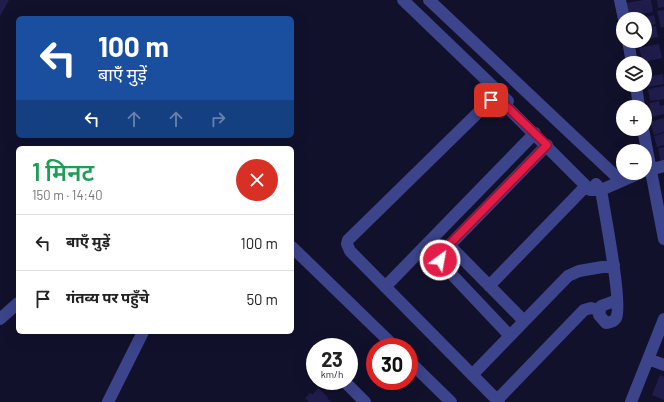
<!DOCTYPE html>
<html lang="hi">
<head>
<meta charset="utf-8">
<style>
  body { margin:0; font-family:Barlow,"Noto Sans Devanagari",sans-serif; background:#f2f2f2; color:#222; height:100vh; display:flex; flex-direction:column; font-size:15px; white-space:nowrap }
  * { box-sizing:border-box; margin:0 }
  p { font-size:13px; color:#767676 }
  .icon { flex:none; width:22px; height:22px; fill:none; stroke:currentColor; stroke-width:2; stroke-linecap:round; stroke-linejoin:round }
  .map { position:relative; flex:1; overflow:hidden }
  .panel { position:absolute; left:16px; top:146px; width:278px; height:188px; display:flex; flex-direction:column; background:#fff; border-radius:6px; box-shadow:0 4px 16px #0002 }
  .panel>* { flex:none }
  .banner { position:absolute; left:16px; top:16px; width:278px; height:122px; border-radius:6px; box-shadow:0 4px 16px #0002; background:#1a4fa0; color:#fff; overflow:hidden }
  .tools { position:absolute; left:616px; top:12px; display:grid; gap:8px }
  .tools a { display:grid; place-items:center; width:36px; height:36px; border-radius:50%; background:#fff; box-shadow:0 4px 16px #0002; font-size:20px }
  .speed { position:absolute; left:306px; top:338px; display:flex; gap:8px; font-size:20px; font-weight:700; text-align:center }
  .speed>* { display:grid; place-content:center; width:52px; height:52px; border-radius:50%; background:#fff; box-shadow:0 4px 16px #0002; line-height:1 }
  .speed small { font-size:10px; font-weight:400 }
  .speed .limit { border:6px solid #d22; background:#fff; color:#111 }
  .pin { position:absolute; display:grid; place-items:center; width:34px; height:34px; color:#fff; margin:-17px; border-radius:8px; box-shadow:0 2px 6px #0006 }
  .me { position:absolute; width:44px; margin:-22px; rotate:32deg; stroke-linejoin:round; filter:drop-shadow(0 0 3px #0008) }
  .turn { display:flex; align-items:center; gap:14px; height:84px; padding:0 16px; font-size:18px }
  .turn .icon { width:52px; height:52px; stroke-width:2.5 }
  .turn b { display:block; font-size:28px; line-height:34px }
  .lanes { display:flex; align-items:center; height:38px; padding:0 16px; background:#0003; justify-content:center; gap:20px; direction:ltr }
  .lanes .off { opacity:.35 }
  .round { display:grid; place-items:center; flex:none; width:42px; height:42px; border-radius:21px; background:#f2f2f2 }
  .overview { display:flex; align-items:center; justify-content:space-between; height:68px; padding:0 16px }
  h1 { font-size:24px; font-weight:600; line-height:30px; color:#1e9e55 }
  ul { padding:0; list-style:none }
  li { display:flex; align-items:center; gap:12px; height:56px; padding:0 16px; border-top:1px solid #e0e0e0 }
  li div { flex:1 }
  li b { display:block; font-size:15px }
  li em { font-style:normal }
  .map>svg:first-child { display:block }
  .building { fill:#201d4d }
  .lines { fill:none; stroke-linecap:round; stroke-linejoin:round }
  .minor { stroke:#3c448b; stroke-width:12 }
  .route-casing { stroke:#92132f; stroke-width:10 }
  .route { stroke:#e11d48; stroke-width:7 }
</style>
</head>
<body>
<div class="map">
<svg width="664" height="402" viewBox="0 0 664 402">
  <rect width="100%" height="100%" fill="#12112c"/>
  <path class="building" d="M 0,0 L 9,0 L 0,16 Z
    M 644,0 L 651,0 L 653,12 L 628,16 L 626,3 Z
    M 657,0 L 664,0 L 664,7 L 658,8 Z
    M 664,10 L 664,27 L 661,28 L 657,11 Z
    M 654,15 L 656,24 L 645,27 L 645,19 L 639,19 Z
    M 656,26 L 658,37 L 645,40 L 645,28 Z
    M 659,44 L 662,58 L 643,62 L 639,48 Z
    M 652,71 L 653,76 L 663,74 L 664,84 L 648,87 L 645,73 Z
    M 664,86 L 664,99 L 650,101 L 648,89 Z
    M 659,101 L 660,106 L 664,105 L 664,114 L 652,117 L 649,103 Z
    M 664,118 L 664,132 L 654,135 L 650,122 Z
    M 664,133 L 664,145 L 657,147 L 654,136 Z
    M 664,147 L 664,162 L 661,163 L 658,148 Z
    M 660,375 L 664,377 L 664,400 L 652,395 Z
    M 318,388 L 328,397 L 327,398 L 331,402 L 309,402 L 305,398 L 310,393 L 313,394 Z"/>
  <g class="lines">
    <path class="minor" d="M 403,0 L 508,101
      M 429,0 L 621,181
      M 620,0 L 624,19
      M 628,41 L 632,63
      M 636,85 L 639,107
      M 643,129 L 664,239
      M 645,171 L 664,166
      M 596,184 L 601,190 C 604,209 623,306 616,318 C 614,322 610,322 606,323 L 599,315 L 601,306 L 617,300
      M 449,245 L 524,321
      M 292,247 L 395,347
      M 489,286 L 586,186
      M 385,287 L 535,133
      M 0,319 L 18,303
      M 510,336 L 442,264 L 440,255 L 547,145
      M 648,359 L 664,365
      M 409,361 L 451,402
      M 472,375 L 568,276 L 579,271 L 614,265
      M 344,381 L 365,402
      M 497,400 L 584,310 L 591,308 L 599,310
      M 108,402 L 143,332
      M 499,402 L 350,251 L 347,244 L 348,240 L 491,100 L 495,98 L 500,100 L 590,190 L 601,190 L 640,173
      M 631,402 L 664,319"/>
  </g>
  <g class="lines">
    <defs>
      <path id="route" d="M 440,260 L 442,252 L 547,145 L 500,100 L 495,98 L 491,100"/>
    </defs>
    <use href="#route" class="route-casing"/>
    <use href="#route" class="route"/>
  </g>
</svg>
<div class="tools">
<a><svg class="icon" aria-label="search" viewBox="0 0 24 24"><circle cx="10" cy="10" r="6"/><path d="M15 15l6 6"/></svg></a>
<a><svg class="icon" aria-label="layers" viewBox="0 0 24 24"><path d="M12 4l9 5-9 5-9-5zM3 14l9 5 9-5"/></svg></a>
<a>+</a>
<a>−</a>
</div>
<div class="speed"><div>23<small>km/h</small></div><div class="limit">30</div></div>
<div class="pin" style="left:491px;top:100px;background:#d93025"><svg class="icon" aria-label="arrive" viewBox="0 0 24 24"><path d="M6 21V4h12l-3 4 3 4H6"/></svg></div>
<svg class="me" style="left:440px;top:260px" viewBox="-20 -20 40 40"><circle r="17" fill="#e11d48" stroke="#fff" stroke-width="3"/><path d="M0-11L8 9 0 5-8 9z" fill="#fff"/></svg>
<div class="banner">
<div class="turn"><svg class="icon" aria-label="left" viewBox="0 0 24 24"><path d="M17 20v-9H6M10 6l-5 5 5 5"/></svg><div><b>100 m</b>बाएँ मुड़ें</div></div>
<div class="lanes"><svg class="icon" aria-label="left" viewBox="0 0 24 24"><path d="M17 20v-9H6M10 6l-5 5 5 5"/></svg><svg class="icon off" aria-label="ahead" viewBox="0 0 24 24"><path d="M12 20V5M6 11l6-6 6 6"/></svg><svg class="icon off" aria-label="ahead" viewBox="0 0 24 24"><path d="M12 20V5M6 11l6-6 6 6"/></svg><svg class="icon off" aria-label="right" viewBox="0 0 24 24"><path d="M7 20v-9h11M14 6l5 5-5 5"/></svg></div>
</div>
<section class="panel">
<div class="overview"><div><h1>1 मिनट</h1><p>150 m · 14:40</p></div><a class="round" style="background:#d93025;color:#fff"><svg class="icon" aria-label="close" viewBox="0 0 24 24"><path d="M6 6l12 12M18 6L6 18"/></svg></a></div>
<ul>
<li><svg class="icon" aria-label="left" viewBox="0 0 24 24"><path d="M17 20v-9H6M10 6l-5 5 5 5"/></svg><div><b>बाएँ मुड़ें</b></div><em>100 m</em></li>
<li><svg class="icon" aria-label="arrive" viewBox="0 0 24 24"><path d="M6 21V4h12l-3 4 3 4H6"/></svg><div><b>गंतव्य पर पहुँचे</b></div><em>50 m</em></li>
</ul>
</section>
</div>
</body>
</html>
